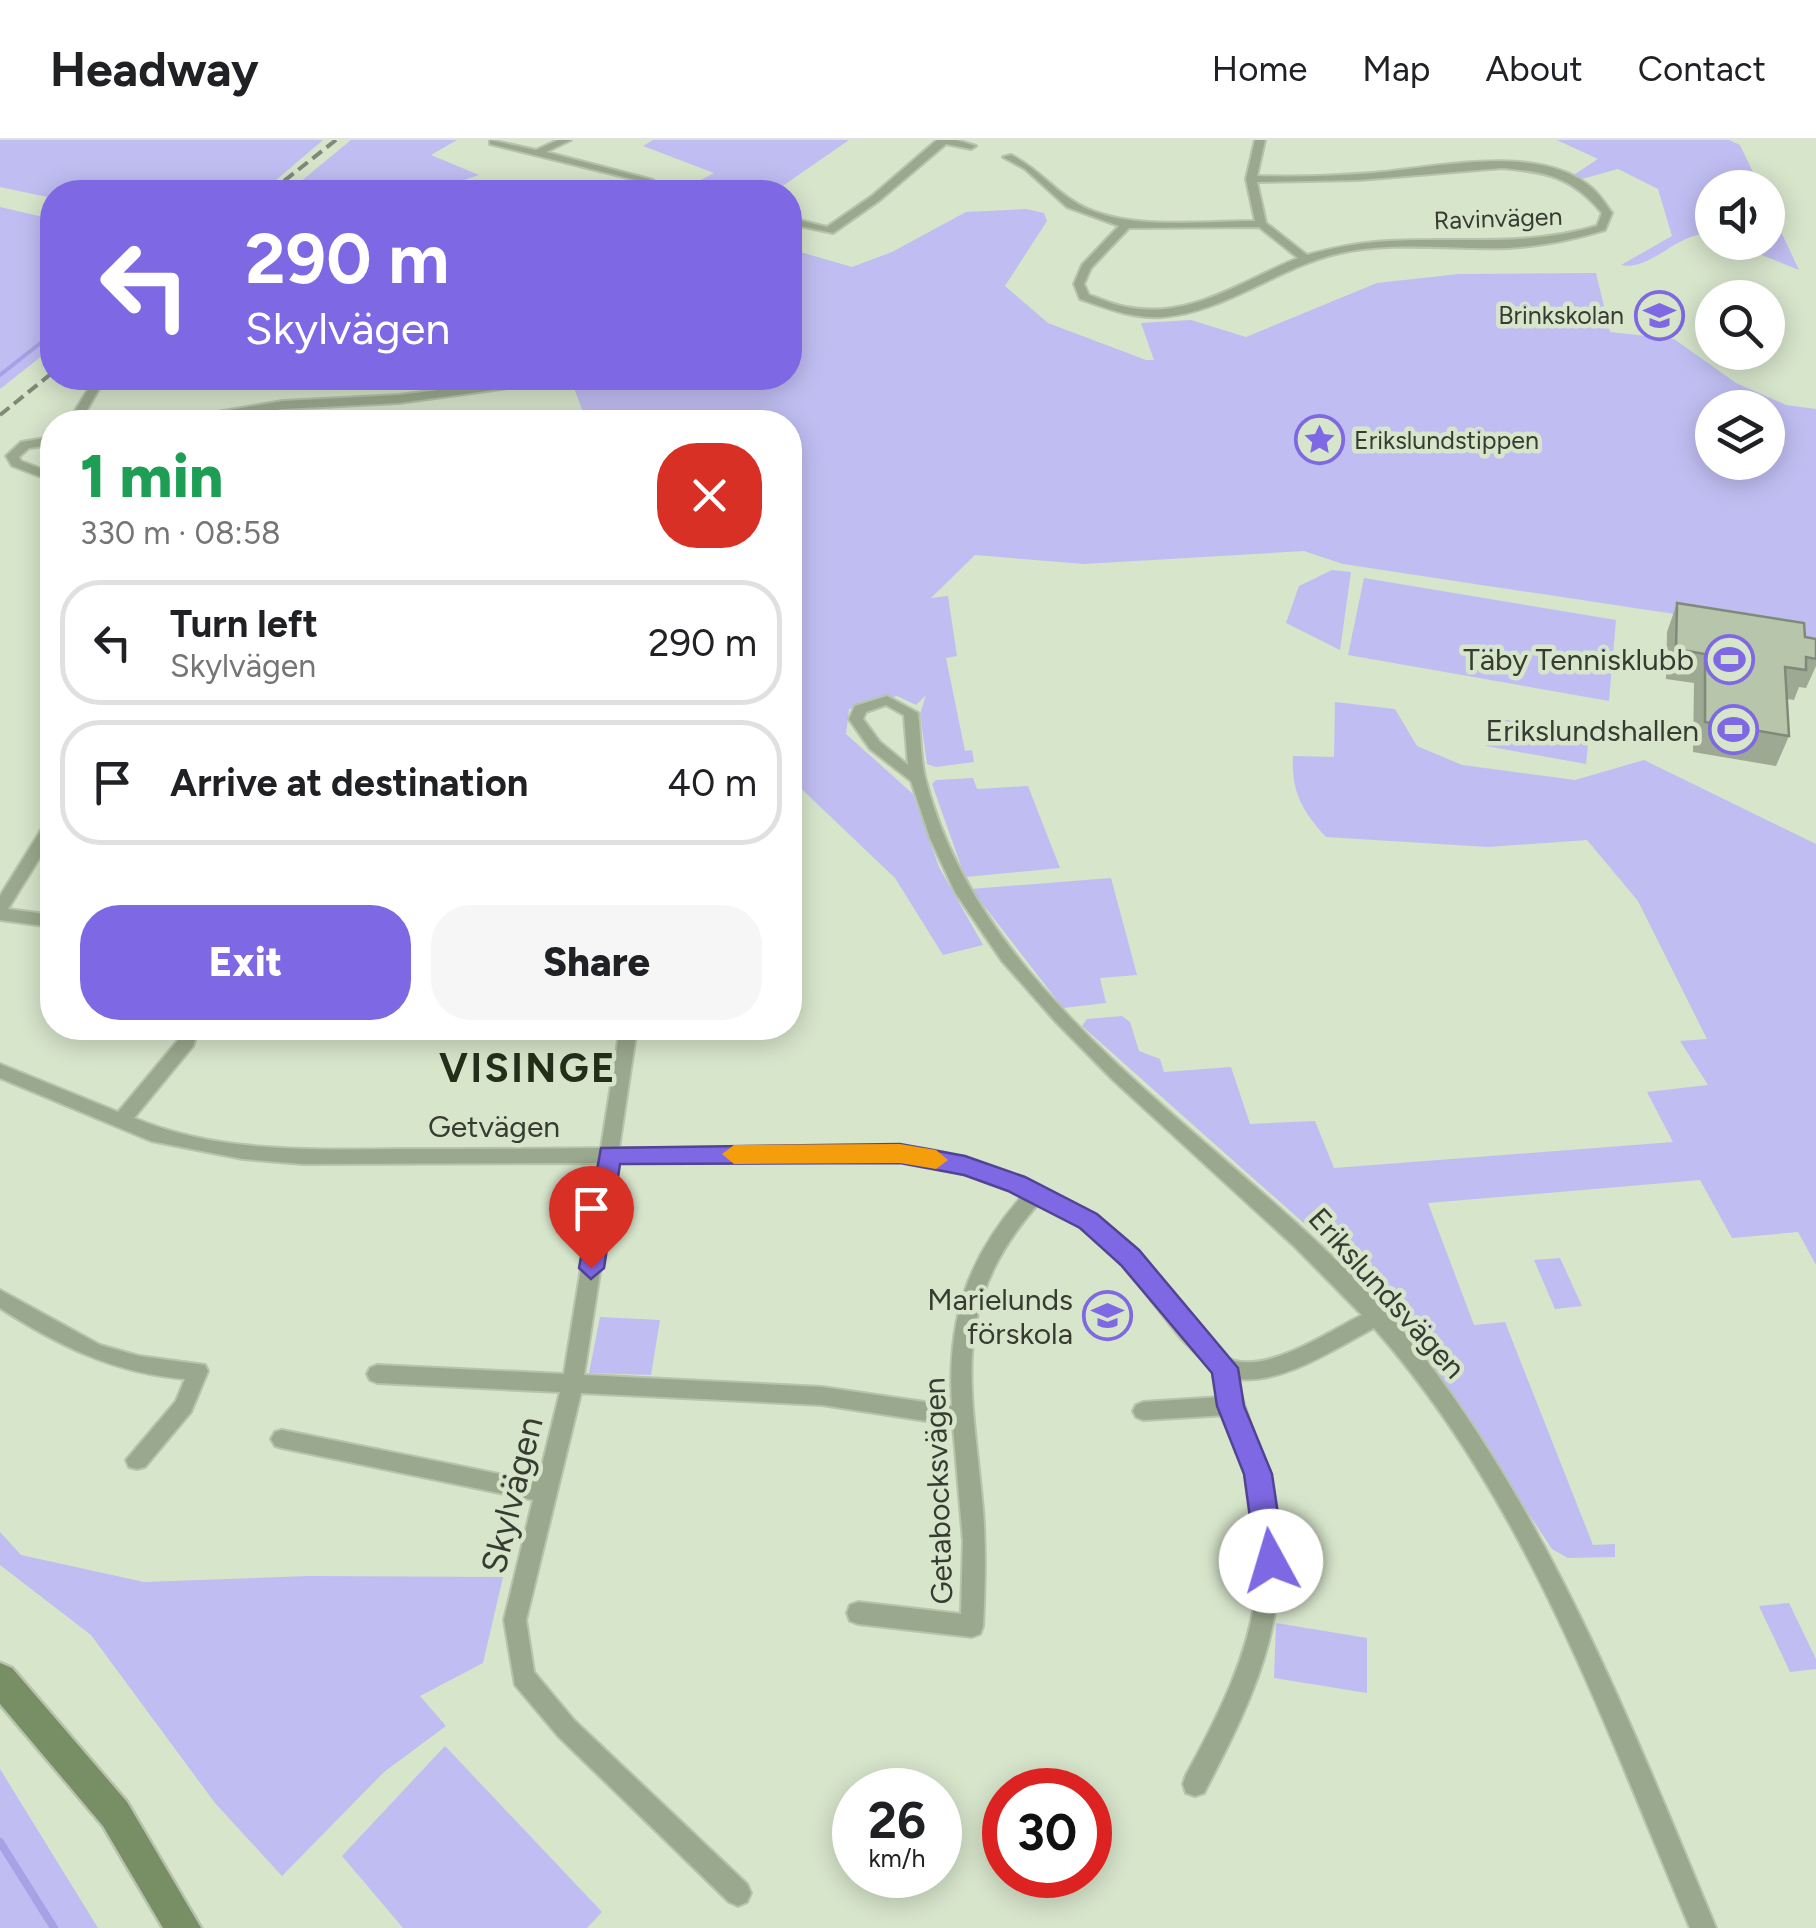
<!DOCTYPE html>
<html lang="en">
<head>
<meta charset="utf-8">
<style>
  body { margin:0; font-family:Figtree,sans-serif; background:#f6f6f6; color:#202124; height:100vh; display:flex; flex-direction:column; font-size:38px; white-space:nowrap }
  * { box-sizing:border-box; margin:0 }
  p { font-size:32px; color:#757577 }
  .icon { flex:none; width:55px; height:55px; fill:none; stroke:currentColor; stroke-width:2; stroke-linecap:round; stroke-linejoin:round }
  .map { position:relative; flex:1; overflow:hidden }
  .side { position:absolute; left:40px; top:270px; width:762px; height:630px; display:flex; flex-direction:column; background:#fff; border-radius:40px; box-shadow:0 5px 25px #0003 }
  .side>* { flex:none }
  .banner { position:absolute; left:40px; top:40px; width:762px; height:210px; border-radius:40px; box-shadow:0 5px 25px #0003; background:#7e68e3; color:#fff; overflow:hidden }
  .controls { position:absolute; left:1695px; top:30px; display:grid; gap:20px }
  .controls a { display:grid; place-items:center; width:90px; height:90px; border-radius:50%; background:#fff; box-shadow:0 5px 25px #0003; font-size:50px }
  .speed { position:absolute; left:832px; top:1628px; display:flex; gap:20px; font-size:50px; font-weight:700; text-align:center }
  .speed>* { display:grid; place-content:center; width:130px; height:130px; border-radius:50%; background:#fff; box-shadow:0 5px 25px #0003; line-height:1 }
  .speed small { font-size:25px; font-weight:400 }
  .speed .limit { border:15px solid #d22; background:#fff; color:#111 }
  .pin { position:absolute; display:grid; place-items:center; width:85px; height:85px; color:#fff; margin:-102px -42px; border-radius:50% 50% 50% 0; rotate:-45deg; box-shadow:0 0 10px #0007 }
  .pin .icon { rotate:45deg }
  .me { position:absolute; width:110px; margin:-55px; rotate:354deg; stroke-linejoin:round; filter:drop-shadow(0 0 8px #0008) }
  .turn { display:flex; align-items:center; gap:35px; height:210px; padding:0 40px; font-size:45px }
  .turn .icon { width:130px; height:130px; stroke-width:2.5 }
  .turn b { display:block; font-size:70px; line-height:85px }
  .round { display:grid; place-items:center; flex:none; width:105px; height:105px; border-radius:40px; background:#f6f6f6 }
  .head { display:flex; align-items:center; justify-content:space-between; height:170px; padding:0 40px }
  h1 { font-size:60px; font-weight:800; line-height:75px; color:#1e9e55 }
  .primary-button { display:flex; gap:20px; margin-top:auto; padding:20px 40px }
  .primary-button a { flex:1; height:115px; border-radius:40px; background:#7e68e3; color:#fff; font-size:40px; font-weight:800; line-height:115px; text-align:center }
  .primary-button a+a { background:#f6f6f6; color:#202124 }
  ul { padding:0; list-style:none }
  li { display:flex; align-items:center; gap:30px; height:125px; margin:0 20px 15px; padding:0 20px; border:5px solid #e0e0e0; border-radius:40px }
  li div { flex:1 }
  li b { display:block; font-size:38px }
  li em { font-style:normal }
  header { display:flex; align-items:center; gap:60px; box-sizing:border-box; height:140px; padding:0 50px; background:#fff; border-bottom:2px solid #e0e0e0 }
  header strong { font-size:48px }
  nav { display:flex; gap:55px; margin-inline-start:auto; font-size:35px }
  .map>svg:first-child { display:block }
  .green { fill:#c0bdf2; fill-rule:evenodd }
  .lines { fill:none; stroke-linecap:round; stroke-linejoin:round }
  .stream-far1 { stroke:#a7a1e6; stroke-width:4 }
  .stream { stroke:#a7a1e6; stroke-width:8 }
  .street-casing { stroke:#b7c3ac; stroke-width:4 }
  .secondary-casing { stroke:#b7c3ac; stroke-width:5 }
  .street { fill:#9aa98d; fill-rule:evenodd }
  .secondary { fill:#788e64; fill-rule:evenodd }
  .rail { stroke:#808a78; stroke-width:4; stroke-dasharray:12 6; stroke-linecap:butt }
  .wall { fill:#9da993 }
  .building { fill:#b7c5ab; stroke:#808a78; stroke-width:2.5 }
  .route { fill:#7e68e3; stroke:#524494; stroke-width:2.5 }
  .slow { fill:#f59e0b }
  .labels { text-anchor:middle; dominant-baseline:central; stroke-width:9; stroke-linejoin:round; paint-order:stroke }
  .far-street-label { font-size:25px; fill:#363c31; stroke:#d7e5cb }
  .far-poi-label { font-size:25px; fill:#363c31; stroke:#d7e5cb; text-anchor:end }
  .poi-label { font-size:30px; fill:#363c31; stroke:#d7e5cb; text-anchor:end }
  .street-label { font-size:30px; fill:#363c31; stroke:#d7e5cb }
  .near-street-label { font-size:35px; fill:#363c31; stroke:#d7e5cb }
  .district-label { font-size:40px; font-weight:bold; letter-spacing:2.5px; fill:#242f1a; stroke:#d7e5cb }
</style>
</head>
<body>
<header>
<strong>Headway</strong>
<nav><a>Home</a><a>Map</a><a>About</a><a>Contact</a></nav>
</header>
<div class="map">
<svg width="1816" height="1788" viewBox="0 0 1816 1788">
  <rect width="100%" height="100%" fill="#d7e5cb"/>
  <path class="green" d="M 0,0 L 323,0 L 262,52 L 52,52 L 52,58 L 0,47 Z
    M 351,0 L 457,0 L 431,15 L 479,35 L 427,52 L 288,52 Z
    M 653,0 L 849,0 L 774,52 L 678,52 L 714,33 L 643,6 Z
    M 1557,0 L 1729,0 L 1740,5 L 1760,47 L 1712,48 L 1712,95 C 1680,88 1652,132 1621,125 L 1672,96 L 1658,49 L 1618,29 L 1582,39 L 1572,36 L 1598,19 Z
    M 1768,64 L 1799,130 L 1732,103 L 1768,102 Z
    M 0,67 L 52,79 L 52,208 L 0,249 Z
    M 1026,69 L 1044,73 L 1047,81 L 1005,146 L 1048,183 L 1146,220 L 1154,220 L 1141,183 L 1191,180 L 1246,197 L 1377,143 L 1459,134 L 1596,133 L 1610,192 L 1674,199 L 1736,243 L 1786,265 L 1816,269 L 1816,505 L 1780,490 L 1343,424 L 1304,411 L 1084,424 L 975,415 L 931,458 L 948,456 L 957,516 L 946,518 L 965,611 L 972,610 L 974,622 L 936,627 L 927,624 L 920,574 L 926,555 L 916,565 L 897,556 L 849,569 L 846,594 L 913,654 L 939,727 L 983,805 L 943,815 L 895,738 L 790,638 L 790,282 L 587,282 L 570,238 L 790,238 L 790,109 L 852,127 L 892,112 L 966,72 ZM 1712,268 L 1768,268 L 1768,322 L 1712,322 Z
    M 1332,430 L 1351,432 L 1340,510 L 1286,483 L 1299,446 Z
    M 1364,438 L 1616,480 L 1609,561 L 1348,515 Z
    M 1335,562 L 1395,569 L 1417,606 L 1462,625 L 1575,640 L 1644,620 L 1816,704 L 1816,1125 L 1798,1092 L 1732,1098 L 1700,1040 L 1428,1063 L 1474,1185 L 1505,1182 L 1593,1405 L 1615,1404 L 1615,1417 L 1568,1418 L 1552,1409 C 1499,1329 1445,1251 1387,1175 C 1374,1158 1339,1128 1334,1110 L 1082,886 L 1087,879 L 1122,876 L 1130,882 L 1139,911 L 1160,919 L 1164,932 L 1231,927 L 1250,984 L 1315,981 L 1334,1028 L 1673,1002 L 1647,952 L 1708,945 L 1680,901 L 1707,899 L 1638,761 L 1587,700 L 1488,707 L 1326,697 C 1303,672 1291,652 1293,616 L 1334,617 Z
    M 1490,577 L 1589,594 L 1586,624 L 1486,606 Z
    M 973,638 L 977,649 L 1028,646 L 1060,728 L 965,737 L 932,644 L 936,640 Z
    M 1111,738 L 1137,835 L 1100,838 L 1106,863 L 1063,868 L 971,749 Z
    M 1560,1118 L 1582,1166 L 1555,1169 L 1534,1120 Z
    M 600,1177 L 660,1180 L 651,1235 L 589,1233 Z
    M 0,1392 L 21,1415 L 144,1442 L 309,1436 L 503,1437 L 483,1523 L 420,1556 L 446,1586 L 384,1632 L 282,1736 L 215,1663 L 91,1495 L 0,1425 Z
    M 1789,1463 L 1816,1519 L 1816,1529 L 1790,1532 L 1759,1466 Z
    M 1276,1483 L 1367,1498 L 1367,1553 L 1274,1538 Z
    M 445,1606 L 602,1772 L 587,1788 L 403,1788 L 342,1716 Z
    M 0,1629 L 98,1788 L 0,1788 Z"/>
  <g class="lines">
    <path class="stream-far1" d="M 0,235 L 52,194"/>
    <path class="stream" d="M 0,1702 L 54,1788"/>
    <defs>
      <path id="street" d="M 490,0 L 536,10 L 558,0 L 571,0 L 546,12 L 653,40 L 648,43 L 490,4 Z
        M 937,0 L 956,0 L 976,6 L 971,9 L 946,4 L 880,60 L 833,93 L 790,84 L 790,78 L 827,87 L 872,56 Z
        M 1255,0 L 1265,0 L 1257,36 C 1295,37 1334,36 1373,33 C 1436,28 1541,2 1593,49 C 1600,55 1606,65 1612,73 L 1605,90 C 1572,100 1541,106 1508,108 C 1452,110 1395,101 1340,113 C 1278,127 1226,172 1162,177 C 1133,179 1106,168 1080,159 L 1074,144 L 1082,125 L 1119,86 L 1067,67 L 1025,29 L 1003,17 L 1011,15 C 1037,28 1050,46 1073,61 C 1119,92 1202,81 1255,81 L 1246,39 ZM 1502,28 C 1547,32 1572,37 1602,73 L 1597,86 C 1523,108 1450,96 1375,102 C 1351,104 1329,109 1307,115 L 1266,83 L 1257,42 L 1359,40 ZM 1259,87 L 1298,118 C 1242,141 1189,180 1126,167 C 1114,165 1101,159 1089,155 L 1084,144 L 1091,128 L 1129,88 Z
        M 103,238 L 117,238 L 100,247 L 80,282 L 68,282 L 92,243 Z
        M 535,238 L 564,238 L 558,241 L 399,263 L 283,269 L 200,282 L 176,282 L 182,278 L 283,261 L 399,255 Z
        M 52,297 L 52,305 L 29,308 L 19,317 L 21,321 L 52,333 L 52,341 L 12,326 L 6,316 L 21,302 Z
        M 887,556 L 918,573 C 921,595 920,619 926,641 C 989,886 1278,1025 1424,1217 C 1554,1388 1634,1591 1716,1788 L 1690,1788 C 1602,1580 1526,1360 1374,1188 C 1334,1209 1284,1244 1237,1239 C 1244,1274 1262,1306 1270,1341 C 1298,1463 1260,1546 1204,1653 L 1195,1656 L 1186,1653 L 1183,1644 L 1186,1635 C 1260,1500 1282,1425 1227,1275 L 1143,1280 L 1136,1277 L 1133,1271 L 1136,1265 L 1143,1262 L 1221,1257 C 1219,1251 1219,1240 1216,1235 C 1212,1227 1187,1206 1179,1196 C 1134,1139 1107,1096 1039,1063 C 947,1167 972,1245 983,1370 C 986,1409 985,1447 983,1486 L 980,1494 L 972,1497 L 858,1484 L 850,1481 L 847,1473 L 850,1465 L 858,1462 L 961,1474 L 963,1401 L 953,1285 L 822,1265 L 581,1253 L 526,1480 L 534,1532 L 574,1580 L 747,1744 L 751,1753 L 747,1762 L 738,1766 L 729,1762 L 558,1596 L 515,1545 L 504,1480 L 533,1360 L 282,1308 L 275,1306 L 271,1299 L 275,1292 L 282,1290 L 538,1342 L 560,1252 L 377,1243 L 370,1240 L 367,1234 L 370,1228 L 377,1225 L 564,1234 L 598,1023 L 303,1024 L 243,1019 L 151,1001 L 0,938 L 0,924 L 118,972 L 179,899 L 183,888 L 199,888 L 193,906 L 134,978 C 217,1013 311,1010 400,1009 C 467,1009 534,1009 601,1008 L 620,888 L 637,888 L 619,1008 C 685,1008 751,1008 817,1007 C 847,1007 879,1004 909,1007 C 970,1012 1071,1054 1118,1094 C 1148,1120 1203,1214 1235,1221 C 1273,1230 1330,1191 1362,1175 L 1295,1107 L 1112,939 L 1055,881 L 1002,821 L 955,752 L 930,698 L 911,641 L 870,609 L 849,579 L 855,566 ZM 886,565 L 904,575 L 908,625 L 880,602 L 863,579 L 866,572 ZM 910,1021 L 971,1036 L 1023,1055 C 966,1119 947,1181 952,1266 L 822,1247 L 584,1235 L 617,1023 Z
        M 52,681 L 52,698 L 8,769 L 52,775 L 52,787 L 0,780 L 0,756 L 46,682 Z
        M 0,1150 L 100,1205 L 139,1216 L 205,1225 L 208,1231 L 191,1272 L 145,1327 L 137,1329 L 129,1327 L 126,1320 L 176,1261 L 185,1239 C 114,1233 59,1206 0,1168 Z"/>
      <path id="secondary" d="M 0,1523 L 12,1528 L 127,1662 L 201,1788 L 163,1788 L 103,1686 L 0,1564 Z"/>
    </defs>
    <use href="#street" class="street-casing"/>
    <use href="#secondary" class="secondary-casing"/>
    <use href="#street" class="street"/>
    <use href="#secondary" class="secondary"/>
    <path class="rail" d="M 270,52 L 336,0
      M 0,275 L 52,233"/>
  </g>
  <path class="wall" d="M 1677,463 L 1816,499 L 1816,526 L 1806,548 L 1799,547 L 1794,560 L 1787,559 L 1789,596 L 1776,626 L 1693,612 L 1694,543 L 1666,539 L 1667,492 Z"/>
  <path class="building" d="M 1677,463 L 1804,483 L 1805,497 L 1816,499 L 1816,519 L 1806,517 L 1806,530 L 1785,527 L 1789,596 L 1705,582 L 1705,514 L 1676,509 Z"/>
  <path class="route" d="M 900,1004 L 965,1016 L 1025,1037 L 1097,1074 L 1139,1110 L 1238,1228 L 1244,1266 L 1272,1334 L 1285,1421 L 1281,1430 L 1271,1434 L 1261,1430 L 1256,1421 L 1244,1334 L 1217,1266 L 1212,1233 L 1121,1125 L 1080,1088 L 1008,1051 L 964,1035 L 900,1023 L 620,1024 L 604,1128 L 591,1139 L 579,1128 L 601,1008 Z"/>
  <path class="slow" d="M 900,1004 L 936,1010 L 948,1020 L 936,1029 L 900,1023 L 734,1024 L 722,1014 L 734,1005 Z"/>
  <defs>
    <symbol id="school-ring" viewBox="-11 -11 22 22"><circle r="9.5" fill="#d7e5cb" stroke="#7e68e3" stroke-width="1.5"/><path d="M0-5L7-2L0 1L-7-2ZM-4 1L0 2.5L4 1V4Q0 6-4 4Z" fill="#7e68e3"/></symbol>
    <symbol id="sight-ring" viewBox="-11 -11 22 22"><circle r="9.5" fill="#d7e5cb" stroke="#7e68e3" stroke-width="1.5"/><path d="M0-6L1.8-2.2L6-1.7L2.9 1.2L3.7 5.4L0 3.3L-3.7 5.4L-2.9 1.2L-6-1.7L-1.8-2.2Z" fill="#7e68e3"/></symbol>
    <symbol id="stadium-ring" viewBox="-11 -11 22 22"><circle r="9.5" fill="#d7e5cb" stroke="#7e68e3" stroke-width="1.5"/><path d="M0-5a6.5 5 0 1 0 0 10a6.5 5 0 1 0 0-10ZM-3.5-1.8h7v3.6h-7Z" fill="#7e68e3"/></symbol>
  </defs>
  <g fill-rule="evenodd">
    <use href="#school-ring" x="1632" y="148" width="55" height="55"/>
    <use href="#sight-ring" x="1292" y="272" width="55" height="55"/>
    <use href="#stadium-ring" x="1702" y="492" width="55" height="55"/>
    <use href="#stadium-ring" x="1706" y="562" width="55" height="55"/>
    <use href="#school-ring" x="1080" y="1148" width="55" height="55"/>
  </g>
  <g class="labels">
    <g class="far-street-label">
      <text transform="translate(1498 78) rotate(-2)">Ravinvägen</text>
    </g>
    <g class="far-poi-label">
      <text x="1624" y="175">Brinkskolan</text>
      <text x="1354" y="300" text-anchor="start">Erikslundstippen</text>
    </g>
    <g class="poi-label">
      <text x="1694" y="519">Täby Tennisklubb</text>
      <text x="1699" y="590">Erikslundshallen</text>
      <text x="1073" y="1159">Marielunds<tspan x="1073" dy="34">förskola</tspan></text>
    </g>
    <g class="street-label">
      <text x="494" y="986">Getvägen</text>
      <text transform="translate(1387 1153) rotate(48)">Erikslundsvägen</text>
      <text transform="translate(938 1351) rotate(-92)">Getabocksvägen</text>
    </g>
    <g class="near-street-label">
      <text transform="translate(512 1355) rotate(-76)">Skylvägen</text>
    </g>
    <g class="district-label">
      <text x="528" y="928">VISINGE</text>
    </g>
  </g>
</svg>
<div class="controls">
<a><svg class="icon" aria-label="sound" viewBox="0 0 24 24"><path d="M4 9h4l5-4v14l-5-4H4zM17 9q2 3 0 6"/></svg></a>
<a><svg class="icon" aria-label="search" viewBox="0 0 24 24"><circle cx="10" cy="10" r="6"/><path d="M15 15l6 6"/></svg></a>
<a><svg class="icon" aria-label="layers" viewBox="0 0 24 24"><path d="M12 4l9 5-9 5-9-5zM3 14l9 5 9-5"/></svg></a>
</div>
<div class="speed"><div>26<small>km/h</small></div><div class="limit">30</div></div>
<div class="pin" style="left:591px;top:1128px;background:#d93025"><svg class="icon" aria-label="arrive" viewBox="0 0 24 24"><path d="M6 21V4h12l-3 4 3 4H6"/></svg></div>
<svg class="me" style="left:1271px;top:1421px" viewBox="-20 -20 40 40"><circle r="19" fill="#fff"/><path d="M0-13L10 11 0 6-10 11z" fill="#7e68e3"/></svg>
<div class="banner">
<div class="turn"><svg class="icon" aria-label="left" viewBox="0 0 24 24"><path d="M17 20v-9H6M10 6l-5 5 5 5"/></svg><div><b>290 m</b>Skylvägen</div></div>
</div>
<section class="side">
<div class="head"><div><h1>1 min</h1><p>330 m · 08:58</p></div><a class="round" style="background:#d93025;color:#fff"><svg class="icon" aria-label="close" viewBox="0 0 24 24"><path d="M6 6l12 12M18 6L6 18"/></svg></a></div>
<ul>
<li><svg class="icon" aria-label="left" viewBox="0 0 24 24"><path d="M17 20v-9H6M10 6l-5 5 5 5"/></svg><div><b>Turn left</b><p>Skylvägen</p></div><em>290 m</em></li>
<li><svg class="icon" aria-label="arrive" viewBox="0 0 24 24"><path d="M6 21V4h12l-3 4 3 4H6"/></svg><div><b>Arrive at destination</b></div><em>40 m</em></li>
</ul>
<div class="primary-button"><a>Exit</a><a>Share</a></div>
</section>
</div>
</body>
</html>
